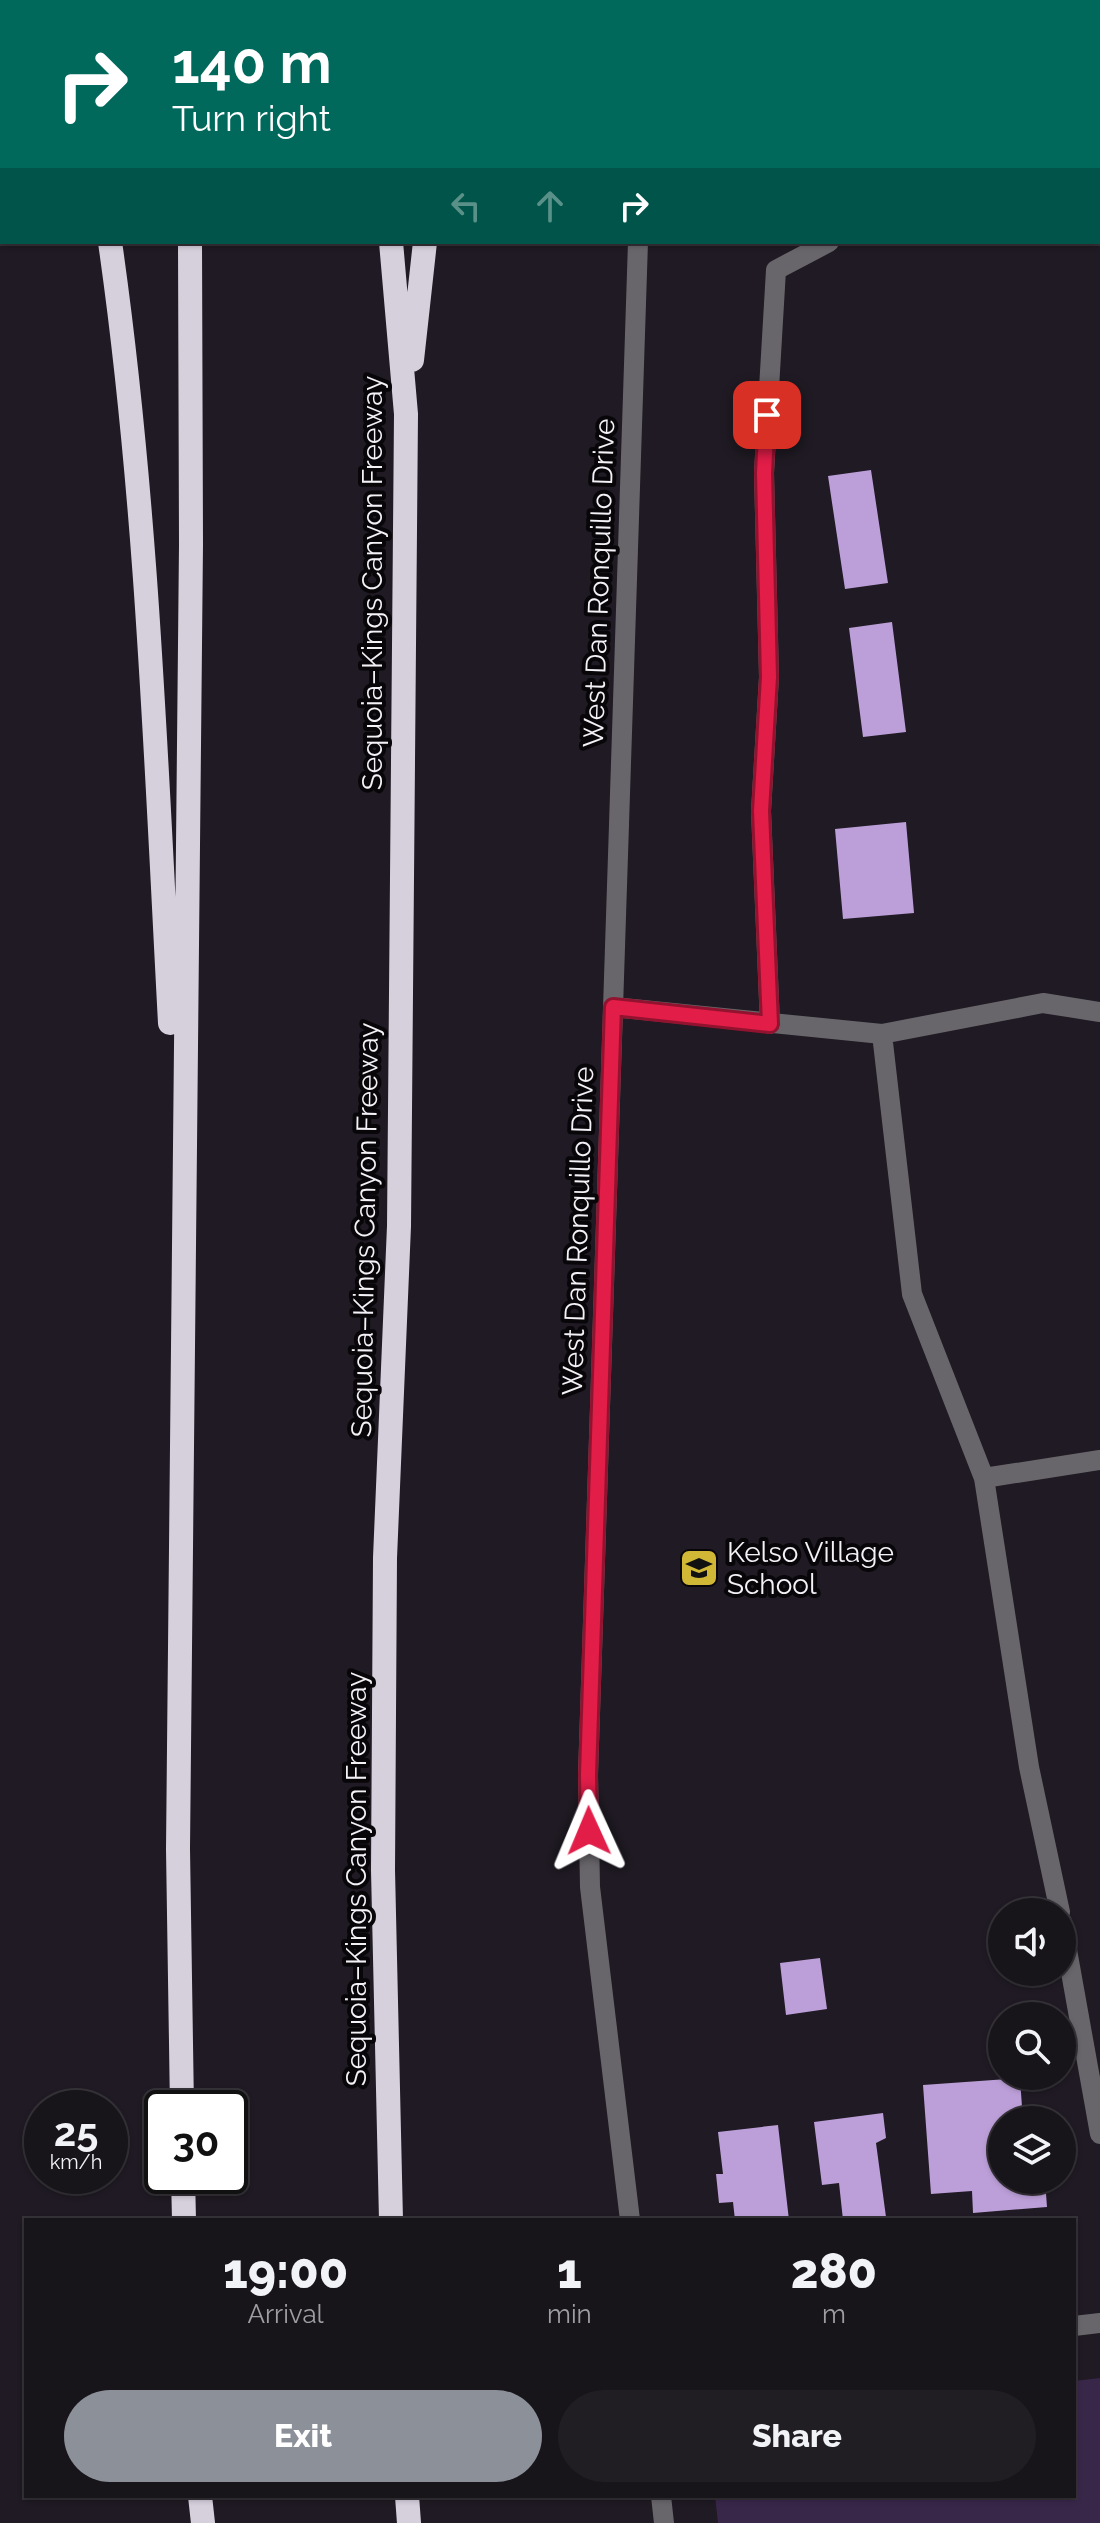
<!DOCTYPE html>
<html lang="en">
<head>
<meta charset="utf-8">
<style>
  body { margin:0; font-family:Raleway,sans-serif; background:#201d23; color:#f1f3f6; height:100vh; display:flex; flex-direction:column; font-size:30px; white-space:nowrap }
  * { box-sizing:border-box; margin:0 }
  p { font-size:26px; color:#9e9ea2 }
  .icon { flex:none; width:44px; height:44px; fill:none; stroke:currentColor; stroke-width:2; stroke-linecap:round; stroke-linejoin:round }
  .map { position:relative; flex:1; overflow:hidden }
  .details { position:absolute; left:24px; top:2218px; width:1052px; height:280px; display:flex; flex-direction:column; background:#17141a; border-radius:0px; box-shadow:0 2px 6px #0004,0 0 0 2px #363339 }
  .details>* { flex:none }
  .banner { position:absolute; left:0px; top:0px; width:1100px; height:244px; box-shadow:0 2px 6px #0004,0 0 0 2px #363339; background:#00695c; color:#fff; overflow:hidden }
  .buttons { position:absolute; left:988px; top:1898px; display:grid; gap:16px }
  .buttons a { display:grid; place-items:center; width:88px; height:88px; border-radius:50%; background:#17141a; box-shadow:0 2px 6px #0004,0 0 0 2px #363339; font-size:40px }
  .speed { position:absolute; left:24px; top:2090px; display:flex; gap:16px; font-size:40px; font-weight:700; text-align:center }
  .speed>* { display:grid; place-content:center; width:104px; height:104px; border-radius:50%; background:#17141a; box-shadow:0 2px 6px #0004,0 0 0 2px #363339; line-height:1 }
  .speed small { font-size:20px; font-weight:400 }
  .speed .limit { border:4px solid #111; border-radius:12px; background:#fff; color:#111 }
  .pin { position:absolute; display:grid; place-items:center; width:68px; height:68px; color:#fff; margin:-34px; border-radius:16px; box-shadow:0 4px 12px #0006 }
  .me { position:absolute; width:88px; margin:-44px; rotate:359deg; stroke-linejoin:round; filter:drop-shadow(0 0 6px #0008) }
  .turn { display:flex; align-items:center; gap:28px; height:168px; padding:0 40px; font-size:36px }
  .turn .icon { width:104px; height:104px; stroke-width:2.5 }
  .turn b { display:block; font-size:56px; line-height:68px }
  .lanes { display:flex; align-items:center; height:76px; padding:0 40px; background:#0003; justify-content:center; gap:40px; direction:ltr }
  .lanes .off { opacity:.35 }
  .eta { display:flex; justify-content:space-evenly; align-items:center; height:136px; text-align:center }
  .eta b { font-size:48px; font-weight:800; line-height:56px }
  .cta { display:flex; gap:16px; margin-top:auto; padding:16px 40px }
  .cta a { flex:1; height:92px; border-radius:48px; background:#8c9099; color:#fff; font-size:32px; font-weight:800; line-height:92px; text-align:center }
  .cta a+a { background:#201d23; color:#f1f3f6 }
  .map>svg:first-child { display:block }
  .green { fill:#39274a }
  .building { fill:#bc9fd8 }
  .lines { fill:none; stroke-linecap:round; stroke-linejoin:round }
  .service { stroke:#69666b; stroke-width:20 }
  .minor { stroke:#69666b; stroke-width:20 }
  .motorway { stroke:#d6d0dd; stroke-width:24 }
  .route-casing { stroke:#92132f; stroke-width:20 }
  .route { stroke:#e11d48; stroke-width:14 }
  .labels { text-anchor:middle; dominant-baseline:central; stroke-width:8; stroke-linejoin:round; paint-order:stroke }
  .street-label { font-size:28px; fill:#f4f1f7; stroke:#080609 }
  .poi-label { font-size:28px; fill:#f4f1f7; stroke:#080609; text-anchor:start }
</style>
</head>
<body>
<div class="map">
<svg width="1100" height="2523" viewBox="0 0 1100 2523">
  <rect width="100%" height="100%" fill="#1f1a23"/>
  <path class="green" d="M 1100,2378 L 1100,2523 L 718,2523 L 715,2496 L 1074,2496 L 1074,2381 Z"/>
  <path class="building" d="M 871,470 L 888,583 L 845,589 L 828,476 Z
    M 892,622 L 906,732 L 863,737 L 849,628 Z
    M 906,822 L 914,913 L 843,919 L 835,829 Z
    M 820,1958 L 827,2009 L 786,2015 L 780,1963 Z
    M 1020,2078 L 1022,2107 L 1040,2106 L 1041,2120 L 1002,2120 L 1002,2180 L 1045,2180 L 1047,2207 L 973,2213 L 972,2191 L 931,2194 L 923,2085 Z
    M 883,2113 L 886,2138 L 876,2143 L 886,2217 L 843,2220 L 839,2183 L 822,2185 L 814,2122 Z
    M 778,2125 L 789,2220 L 735,2220 L 733,2202 L 719,2203 L 716,2174 L 723,2174 L 718,2132 Z"/>
  <g class="lines">
    <path class="service" d="M 1098,184 L 1100,183
      M 613,1007 L 882,1034 L 912,1294 L 984,1478 L 1100,1460
      M 770,1024 L 761,811 L 769,677 L 764,473 L 776,270 L 829,242
      M 882,1034 L 1043,1003 L 1100,1012
      M 984,1478 L 1029,1767 L 1060,1912
      M 1062,1922 L 1100,2134"/>
    <path class="minor" d="M 1098,11 L 1100,11
      M 630,2220 L 590,1887 L 588,1775 L 638,242
      M 1074,2326 L 1100,2323
      M 661,2496 L 664,2523"/>
    <path class="motorway" d="M 74,0 L 75,2
      M 171,0 L 172,2
      M 370,0 L 370,2
      M 436,0 L 436,2
      M 110,242 C 147,500 156,762 170,1023
      M 391,242 L 406,414 L 399,1226 L 385,1558 L 383,1870 L 391,2220
      M 412,360 L 425,242
      M 182,2108 L 178,1849 L 191,544 L 190,242
      M 183,2176 L 184,2220
      M 200,2496 L 203,2523
      M 407,2496 L 409,2523"/>
  </g>
  <g class="lines">
    <defs>
      <path id="route" d="M 589,1831 L 588,1775 L 613,1007 L 770,1024 L 761,811 L 769,677 L 764,473 L 767,415"/>
    </defs>
    <use href="#route" class="route-casing"/>
    <use href="#route" class="route"/>
  </g>
  <defs>
    <symbol id="school-square" viewBox="-11 -11 22 22"><rect x="-9" y="-9" width="18" height="18" rx="4" fill="#d1b736" stroke="#080609"/><path d="M0-5L7-2L0 1L-7-2ZM-4 1L0 2.5L4 1V4Q0 6-4 4Z" fill="#111"/></symbol>
  </defs>
  <g fill-rule="evenodd">
    <use href="#school-square" x="677" y="1546" width="44" height="44"/>
  </g>
  <g class="labels">
    <g class="street-label">
      <text transform="translate(372 583) rotate(-90)">Sequoia–Kings Canyon Freeway</text>
      <text transform="translate(599 583) rotate(-88)">West Dan Ronquillo Drive</text>
      <text transform="translate(365 1230) rotate(-89)">Sequoia–Kings Canyon Freeway</text>
      <text transform="translate(578 1231) rotate(-88)">West Dan Ronquillo Drive</text>
      <text transform="translate(356 1879) rotate(-90)">Sequoia–Kings Canyon Freeway</text>
    </g>
    <g class="poi-label">
      <text x="727" y="1552">Kelso Village<tspan x="727" dy="32">School</tspan></text>
    </g>
  </g>
</svg>
<div class="buttons">
<a><svg class="icon" aria-label="sound" viewBox="0 0 24 24"><path d="M4 9h4l5-4v14l-5-4H4zM17 9q2 3 0 6"/></svg></a>
<a><svg class="icon" aria-label="search" viewBox="0 0 24 24"><circle cx="10" cy="10" r="6"/><path d="M15 15l6 6"/></svg></a>
<a><svg class="icon" aria-label="layers" viewBox="0 0 24 24"><path d="M12 4l9 5-9 5-9-5zM3 14l9 5 9-5"/></svg></a>
</div>
<div class="speed"><div>25<small>km/h</small></div><div class="limit">30</div></div>
<div class="pin" style="left:767px;top:415px;background:#d93025"><svg class="icon" aria-label="arrive" viewBox="0 0 24 24"><path d="M6 21V4h12l-3 4 3 4H6"/></svg></div>
<svg class="me" style="left:589px;top:1831px" viewBox="-20 -20 40 40"><path d="M0-17L14 15 0 8-14 15z" fill="#e11d48" stroke="#fff" stroke-width="4"/></svg>
<div class="banner">
<div class="turn"><svg class="icon" aria-label="right" viewBox="0 0 24 24"><path d="M7 20v-9h11M14 6l5 5-5 5"/></svg><div><b>140 m</b>Turn right</div></div>
<div class="lanes"><svg class="icon off" aria-label="left" viewBox="0 0 24 24"><path d="M17 20v-9H6M10 6l-5 5 5 5"/></svg><svg class="icon off" aria-label="ahead" viewBox="0 0 24 24"><path d="M12 20V5M6 11l6-6 6 6"/></svg><svg class="icon" aria-label="right" viewBox="0 0 24 24"><path d="M7 20v-9h11M14 6l5 5-5 5"/></svg></div>
</div>
<section class="details">
<div class="eta">
<div><b>19:00</b><p>Arrival</p></div>
<div><b>1</b><p>min</p></div>
<div><b>280</b><p>m</p></div>
</div>
<div class="cta"><a>Exit</a><a>Share</a></div>
</section>
</div>
</body>
</html>
